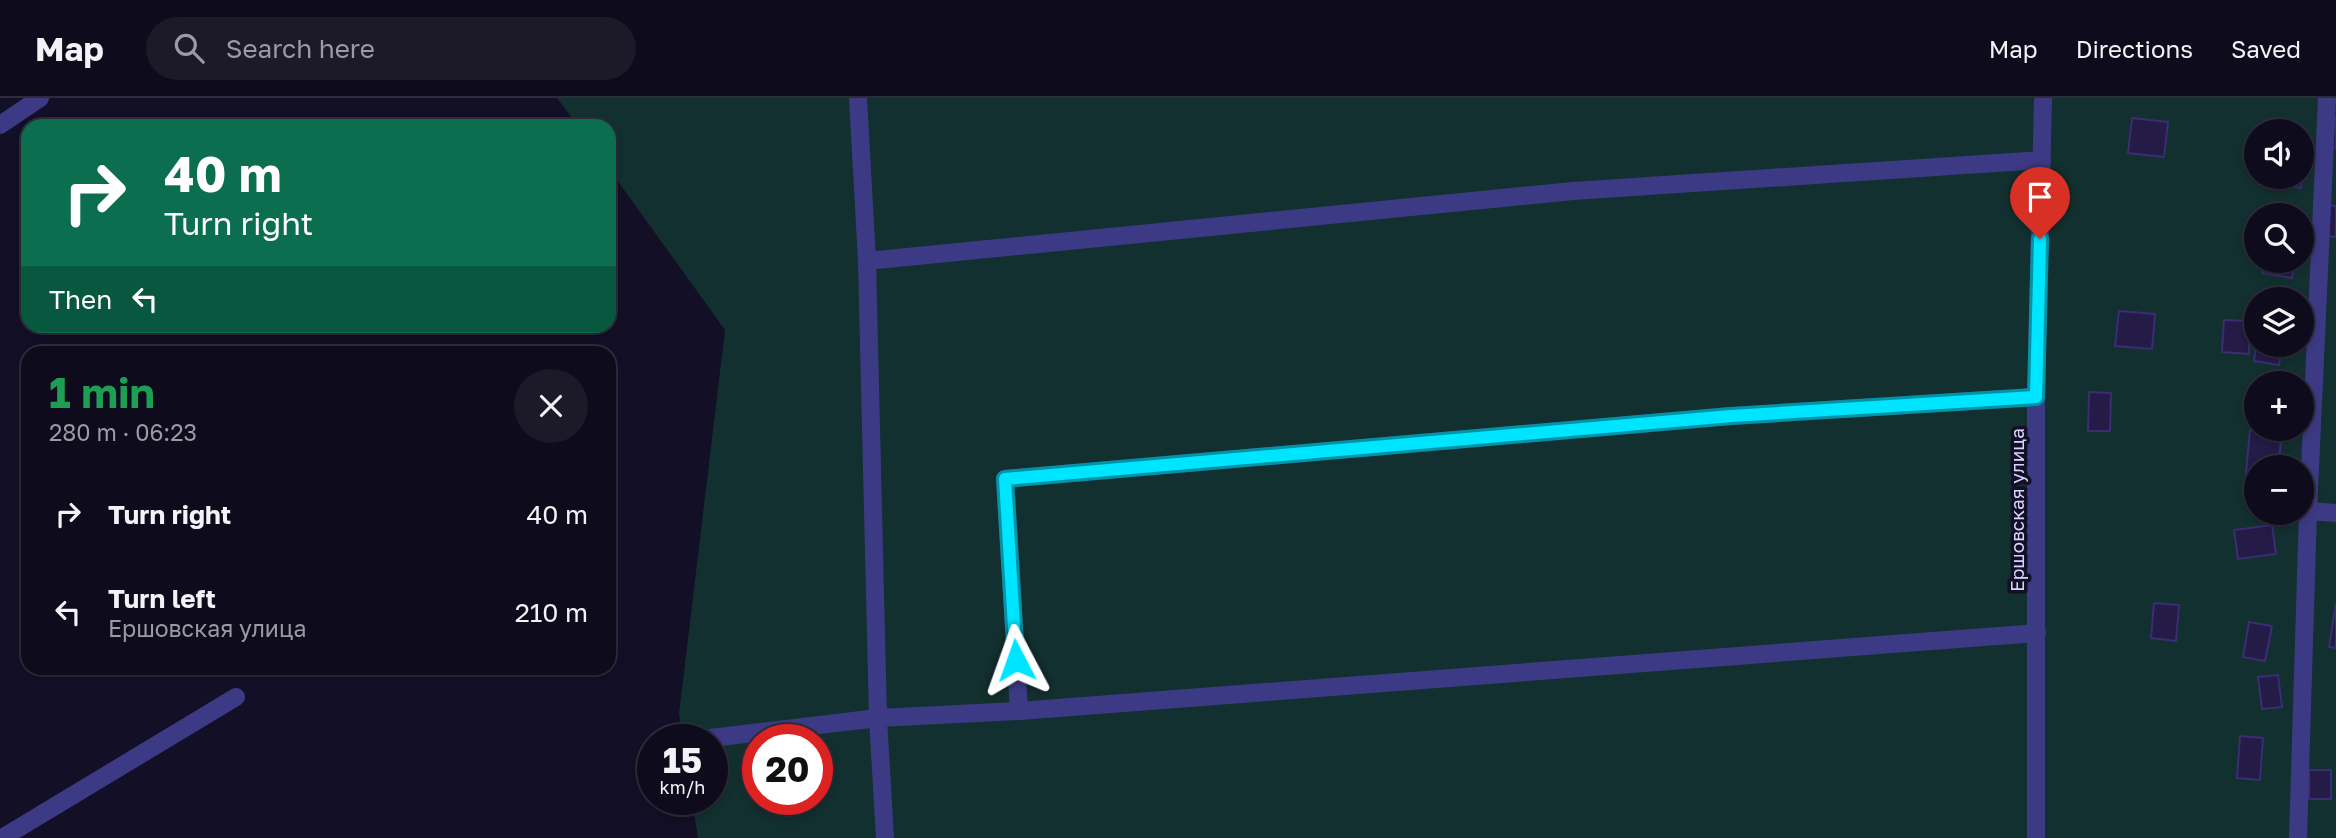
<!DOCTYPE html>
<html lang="en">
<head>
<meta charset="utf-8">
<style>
  body { margin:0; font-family:"Golos Text",sans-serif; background:#1c1929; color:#f1f3f6; height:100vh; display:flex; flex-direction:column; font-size:26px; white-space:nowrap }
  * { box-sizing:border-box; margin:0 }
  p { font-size:23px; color:#9b9ba3 }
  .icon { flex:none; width:38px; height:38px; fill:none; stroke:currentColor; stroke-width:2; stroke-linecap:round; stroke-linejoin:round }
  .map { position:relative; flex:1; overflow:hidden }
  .panel { position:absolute; left:21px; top:248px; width:595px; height:329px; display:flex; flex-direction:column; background:#0e0b1c; border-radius:21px; box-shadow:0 4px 10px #0003,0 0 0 2px #2e2b3b }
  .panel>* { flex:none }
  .hud { position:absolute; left:21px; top:21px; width:595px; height:214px; border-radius:21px; box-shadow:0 4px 10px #0003,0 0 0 2px #2e2b3b; background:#0b6e4f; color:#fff; overflow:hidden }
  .buttons { position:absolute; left:2244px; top:21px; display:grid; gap:14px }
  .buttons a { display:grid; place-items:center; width:70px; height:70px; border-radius:50%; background:#0e0b1c; box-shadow:0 4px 10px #0003,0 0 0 2px #2e2b3b; font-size:35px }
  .speed { position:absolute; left:637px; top:626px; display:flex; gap:14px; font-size:35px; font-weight:700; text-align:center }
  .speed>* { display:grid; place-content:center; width:91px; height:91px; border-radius:50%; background:#0e0b1c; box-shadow:0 4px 10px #0003,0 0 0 2px #2e2b3b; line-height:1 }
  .speed small { font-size:18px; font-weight:400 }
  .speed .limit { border:10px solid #d22; background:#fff; color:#111 }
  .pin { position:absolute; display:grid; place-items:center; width:60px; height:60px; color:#fff; margin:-72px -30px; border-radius:50% 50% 50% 0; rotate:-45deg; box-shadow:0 0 7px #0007 }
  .pin .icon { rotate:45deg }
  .me { position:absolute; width:77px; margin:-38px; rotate:356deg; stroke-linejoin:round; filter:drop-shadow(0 0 5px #0008) }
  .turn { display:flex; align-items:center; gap:24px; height:147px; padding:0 28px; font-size:32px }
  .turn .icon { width:91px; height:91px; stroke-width:2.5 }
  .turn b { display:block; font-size:49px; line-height:60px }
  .then { display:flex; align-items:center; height:66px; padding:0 28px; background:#0003; gap:14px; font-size:26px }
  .round { display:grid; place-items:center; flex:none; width:74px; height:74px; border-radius:37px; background:#1c1929 }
  .head { display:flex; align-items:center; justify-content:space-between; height:119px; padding:0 28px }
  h1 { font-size:42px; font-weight:700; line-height:52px; color:#1e9e55 }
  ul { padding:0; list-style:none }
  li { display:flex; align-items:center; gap:21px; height:98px; padding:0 28px }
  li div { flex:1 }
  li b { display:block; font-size:26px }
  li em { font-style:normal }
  header { display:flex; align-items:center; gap:42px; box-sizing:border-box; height:98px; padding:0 35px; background:#0e0b1c; border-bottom:2px solid #2e2b3b }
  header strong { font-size:33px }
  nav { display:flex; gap:38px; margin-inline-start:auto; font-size:24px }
  .search { width:490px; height:63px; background:#1c1929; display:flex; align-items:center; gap:18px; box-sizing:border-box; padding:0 24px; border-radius:38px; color:#9b9ba3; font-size:26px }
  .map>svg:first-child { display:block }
  .green { fill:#12302f; fill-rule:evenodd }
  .building { fill:#241b47; stroke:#3b2d73; stroke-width:2 }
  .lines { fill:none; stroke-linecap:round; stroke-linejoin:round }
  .service { stroke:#3d3a85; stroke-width:18 }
  .minor { stroke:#3d3a85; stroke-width:18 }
  .route-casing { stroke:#0095a6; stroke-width:18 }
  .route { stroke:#00e5ff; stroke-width:12 }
  .labels { text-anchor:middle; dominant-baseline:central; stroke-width:7; stroke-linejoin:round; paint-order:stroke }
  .street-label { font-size:19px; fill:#d9d4ff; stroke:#130f26 }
</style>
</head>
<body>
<header>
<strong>Map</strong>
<div class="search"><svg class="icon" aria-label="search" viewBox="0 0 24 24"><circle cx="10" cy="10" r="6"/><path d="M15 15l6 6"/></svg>Search here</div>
<nav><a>Map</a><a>Directions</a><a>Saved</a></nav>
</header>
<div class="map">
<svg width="2336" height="740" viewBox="0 0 2336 740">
  <rect width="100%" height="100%" fill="#130f26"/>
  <path class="green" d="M 557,0 L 2336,0 L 2336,740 L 698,740 L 692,702 L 712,702 L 712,642 L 683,642 L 679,616 L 725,232 L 609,71 L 609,28 L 578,28 ZM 2256,33 L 2301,33 L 2301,79 L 2256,79 ZM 2256,117 L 2301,117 L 2301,163 L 2256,163 ZM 2256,201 L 2301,201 L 2301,247 L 2256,247 ZM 2256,285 L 2301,285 L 2301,331 L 2256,331 ZM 2256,369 L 2301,369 L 2301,415 L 2256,415 ZM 758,642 L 817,642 L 817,702 L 758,702 Z"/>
  <path class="building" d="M 2334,18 L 2336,19 L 2336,50 L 2332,49 Z
    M 2132,20 L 2168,24 L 2164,59 L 2128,55 Z
    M 2301,63 L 2304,63 L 2301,90 L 2266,85 L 2267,79 L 2301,79 Z
    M 2326,107 L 2336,108 L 2336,139 L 2323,138 Z
    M 2264,163 L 2295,163 L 2292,180 L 2262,175 Z
    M 2119,213 L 2155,216 L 2152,251 L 2115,248 Z
    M 2224,222 L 2250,223 L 2249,256 L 2222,254 Z
    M 2256,247 L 2282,247 L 2279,267 L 2254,263 Z
    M 2089,294 L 2111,295 L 2110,333 L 2088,333 Z
    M 2250,332 L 2282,335 L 2278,369 L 2256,369 L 2256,376 L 2246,375 Z
    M 2272,427 L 2276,456 L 2238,461 L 2234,432 Z
    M 2154,505 L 2179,507 L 2176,543 L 2151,540 Z
    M 2336,505 L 2336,550 L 2329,549 Z
    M 2249,524 L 2272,528 L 2265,563 L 2243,559 Z
    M 2278,577 L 2282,609 L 2262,611 L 2258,579 Z
    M 2240,638 L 2263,640 L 2260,682 L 2237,680 Z
    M 2309,672 L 2331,672 L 2331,701 L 2309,701 Z"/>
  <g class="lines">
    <path class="service" d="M 858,0 L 867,163 L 878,620 L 885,740
      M 867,163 L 1573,93 L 2042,62
      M 2308,413 L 2336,415
      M 1019,613 L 1005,381 L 1731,318 L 2036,299
      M 711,640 L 878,620 L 1019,613 L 2037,535
      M 2,740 L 236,599
      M 2298,740 L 2308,413 L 2327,0"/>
    <path class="minor" d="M 0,27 L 40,0
      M 2036,740 L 2036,299 L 2043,0"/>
  </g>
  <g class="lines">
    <defs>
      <path id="route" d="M 1016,562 L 1005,381 L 1731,318 L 2036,299 L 2040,141"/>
    </defs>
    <use href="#route" class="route-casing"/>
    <use href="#route" class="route"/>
  </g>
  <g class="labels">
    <g class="street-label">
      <text transform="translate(2016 412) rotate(-90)">Ершовская улица</text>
    </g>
  </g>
</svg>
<div class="buttons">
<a><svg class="icon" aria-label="sound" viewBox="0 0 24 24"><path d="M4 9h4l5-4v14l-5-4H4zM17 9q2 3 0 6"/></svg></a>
<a><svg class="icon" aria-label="search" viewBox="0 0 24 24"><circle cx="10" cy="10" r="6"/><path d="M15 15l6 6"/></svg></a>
<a><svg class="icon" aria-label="layers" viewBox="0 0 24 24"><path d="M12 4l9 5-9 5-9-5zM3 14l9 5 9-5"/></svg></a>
<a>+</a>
<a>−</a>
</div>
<div class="speed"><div>15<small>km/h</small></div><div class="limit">20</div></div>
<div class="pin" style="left:2040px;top:141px;background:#d93025"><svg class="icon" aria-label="arrive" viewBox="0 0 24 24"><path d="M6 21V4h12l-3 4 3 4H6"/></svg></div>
<svg class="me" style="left:1016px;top:562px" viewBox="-20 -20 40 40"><path d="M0-17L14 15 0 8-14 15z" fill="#00e5ff" stroke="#fff" stroke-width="4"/></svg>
<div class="hud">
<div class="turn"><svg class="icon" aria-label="right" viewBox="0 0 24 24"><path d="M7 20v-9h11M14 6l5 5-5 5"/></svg><div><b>40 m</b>Turn right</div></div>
<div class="then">Then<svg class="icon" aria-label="left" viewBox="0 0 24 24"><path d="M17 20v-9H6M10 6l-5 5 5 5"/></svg></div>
</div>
<section class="panel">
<div class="head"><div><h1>1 min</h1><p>280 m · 06:23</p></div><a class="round"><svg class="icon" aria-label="close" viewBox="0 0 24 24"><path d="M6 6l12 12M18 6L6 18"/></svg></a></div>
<ul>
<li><svg class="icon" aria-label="right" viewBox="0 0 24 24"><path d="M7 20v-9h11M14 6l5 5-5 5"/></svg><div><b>Turn right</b></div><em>40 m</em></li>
<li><svg class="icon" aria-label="left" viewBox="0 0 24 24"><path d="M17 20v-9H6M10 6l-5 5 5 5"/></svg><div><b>Turn left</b><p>Ершовская улица</p></div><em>210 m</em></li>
</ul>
</section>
</div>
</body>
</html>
